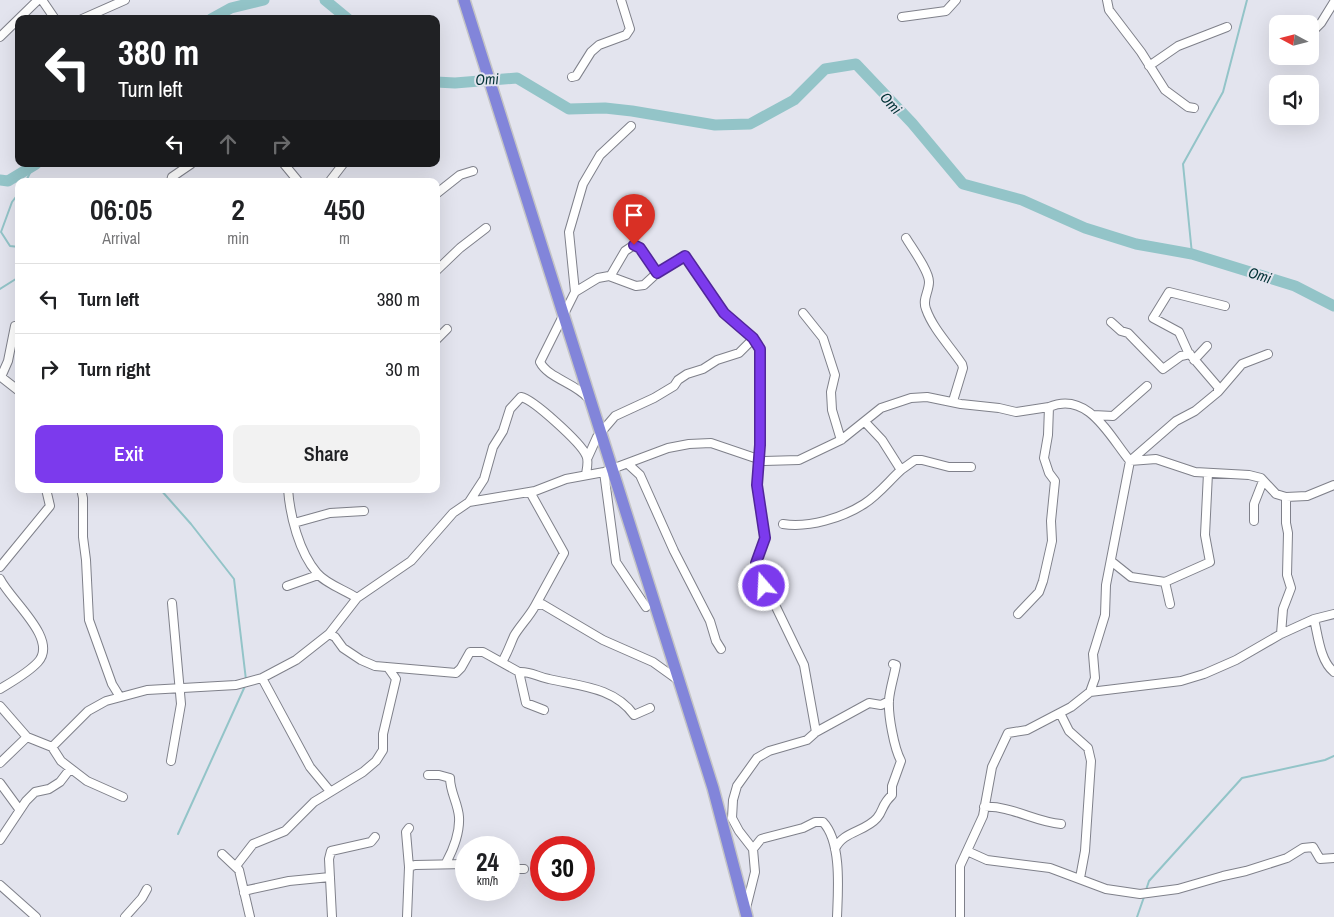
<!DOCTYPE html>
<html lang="en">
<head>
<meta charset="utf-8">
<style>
  body { margin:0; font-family:"Archivo Narrow",sans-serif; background:#f2f2f2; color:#202124; height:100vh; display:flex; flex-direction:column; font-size:19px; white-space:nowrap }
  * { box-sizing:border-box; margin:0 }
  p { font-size:16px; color:#757577 }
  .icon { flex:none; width:28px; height:28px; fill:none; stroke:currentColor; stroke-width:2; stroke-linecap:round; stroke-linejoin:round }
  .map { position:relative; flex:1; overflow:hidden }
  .panel { position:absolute; left:15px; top:178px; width:425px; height:315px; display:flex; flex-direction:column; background:#fff; border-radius:10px; box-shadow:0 5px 20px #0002 }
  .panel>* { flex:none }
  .hud { position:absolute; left:15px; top:15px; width:425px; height:152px; border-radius:10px; box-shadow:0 5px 20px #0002; background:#202124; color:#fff; overflow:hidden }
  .needle { width:32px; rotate:277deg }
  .tools { position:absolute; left:1269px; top:15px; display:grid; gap:10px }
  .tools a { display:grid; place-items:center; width:50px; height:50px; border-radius:10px; background:#fff; box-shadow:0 5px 20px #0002; font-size:25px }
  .speed { position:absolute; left:455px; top:836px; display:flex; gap:10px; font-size:25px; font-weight:700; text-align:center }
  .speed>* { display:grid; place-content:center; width:65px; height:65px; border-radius:50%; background:#fff; box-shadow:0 5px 20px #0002; line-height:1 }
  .speed small { font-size:12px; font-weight:400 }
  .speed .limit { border:8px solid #d22; background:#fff; color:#111 }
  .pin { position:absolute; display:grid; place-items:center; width:42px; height:42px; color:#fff; margin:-51px -21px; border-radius:50% 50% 50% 0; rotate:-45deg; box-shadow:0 0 5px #0007 }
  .pin .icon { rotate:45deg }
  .me { position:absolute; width:55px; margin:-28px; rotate:341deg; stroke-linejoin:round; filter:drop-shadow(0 0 4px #0008) }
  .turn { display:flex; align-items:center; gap:18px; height:105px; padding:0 20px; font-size:22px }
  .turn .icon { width:65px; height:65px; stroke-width:2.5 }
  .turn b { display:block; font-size:35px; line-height:42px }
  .lanes { display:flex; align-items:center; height:48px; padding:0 20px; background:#0003; justify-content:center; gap:25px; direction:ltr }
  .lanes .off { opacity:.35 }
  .eta { display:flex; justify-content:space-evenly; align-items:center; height:85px; text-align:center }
  .eta b { font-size:30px; font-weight:600; line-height:35px }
  .action { display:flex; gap:10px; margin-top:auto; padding:10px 20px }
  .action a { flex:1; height:58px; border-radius:10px; background:#7c3aed; color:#fff; font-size:20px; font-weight:600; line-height:58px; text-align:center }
  .action a+a { background:#f2f2f2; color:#202124 }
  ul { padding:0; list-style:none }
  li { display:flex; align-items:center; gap:15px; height:70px; padding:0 20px; border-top:1px solid #e0e0e0 }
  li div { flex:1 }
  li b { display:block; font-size:19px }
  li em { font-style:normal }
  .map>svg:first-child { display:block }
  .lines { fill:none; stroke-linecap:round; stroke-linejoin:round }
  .stream { stroke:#93c4c8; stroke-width:2 }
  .river { stroke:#93c4c8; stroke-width:11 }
  .minor-casing { stroke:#7f808a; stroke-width:10 }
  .highway-casing { stroke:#c5c5c6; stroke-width:14 }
  .minor { stroke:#fff; stroke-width:8 }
  .highway { stroke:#8285da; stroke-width:11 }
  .route-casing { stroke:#51269a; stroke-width:12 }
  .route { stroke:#7c3aed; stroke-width:9 }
  .labels { text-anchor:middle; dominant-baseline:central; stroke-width:4; stroke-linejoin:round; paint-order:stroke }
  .water-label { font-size:15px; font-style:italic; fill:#003135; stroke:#e3e4ee }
</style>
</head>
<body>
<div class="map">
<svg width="1334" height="917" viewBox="0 0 1334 917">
  <rect width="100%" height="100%" fill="#e3e4ee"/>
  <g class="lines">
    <path class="stream" d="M 26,181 L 34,165
      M 19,193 L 12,202 L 1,232 L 10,246 L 19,247
      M 1192,254 L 1183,164 L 1223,92 L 1247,0
      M 0,289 L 19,277
      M 160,489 L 191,524 L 234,579 L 246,680
      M 178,834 L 245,686
      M 1146,890 L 1149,881 L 1242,778 L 1325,760 L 1334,756
      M 1137,917 L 1144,897"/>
    <path class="river" d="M 325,0 L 348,19
      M 211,19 L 231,8 L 264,0
      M 436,82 L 455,83 L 517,78 L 569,109 L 605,108 L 632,111 L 715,125 L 750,124 L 794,100 L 825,69 L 856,64 L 912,123 L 963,184 L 1022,200 L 1085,228 L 1136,244 L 1192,254 L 1295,286 L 1334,306
      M 0,180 L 8,181 L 36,164"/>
    <defs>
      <path id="minor" d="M 42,0 L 55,19
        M 1107,0 L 1109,10 L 1141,52 L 1165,90 L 1188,107 L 1194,108
        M 902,17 L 946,11 L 956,0
        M 82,19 L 125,0
        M 1310,34 L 1321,23 L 1334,2
        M 0,37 L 38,0
        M 1149,66 L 1178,46 L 1227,27
        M 572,77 L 576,76 L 591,52 L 599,45 L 626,35 L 630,29 L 621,0
        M 284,164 L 298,181
        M 171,181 L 172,177 L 191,164
        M 330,181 L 343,164
        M 436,194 L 460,175 L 473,171
        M 906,238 C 912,248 929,271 929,282 C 929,292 922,299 926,309 C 933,329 950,346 962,364 L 963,368 L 953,401
        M 436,271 L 460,248 L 486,228
        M 611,275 L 625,251 L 634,245 L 640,247 L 657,273 L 685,256 L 724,313 L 753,338 L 760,349 L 760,445 L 757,485 L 765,538 L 756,563 L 768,595 L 776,607 L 804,665 L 816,732
        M 575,292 L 569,232 L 583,184 L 600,155 L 631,126
        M 803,313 L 823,338 L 835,375 L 831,392 L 832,410 L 841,440
        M 1111,322 L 1121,331 L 1128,333 L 1163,369 L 1181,356 L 1190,354
        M 15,326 L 8,361 L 1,377 L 19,391
        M 436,340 L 447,329
        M 1194,360 L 1207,346
        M 1218,392 L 1242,364 L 1268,354
        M 588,398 C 575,383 548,378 540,362 L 575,292 L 598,278 L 609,276 L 636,286 L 644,285 L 657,273
        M 1093,415 L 1113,416 L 1147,386
        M 588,457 L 597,437 L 615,416 L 654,398 L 674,386 L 678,380 L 687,374 L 703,369 L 717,360 L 739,353 L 753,339
        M 1130,461 L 1156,459 L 1195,472 L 1249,475 L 1261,478 L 1276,494 L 1286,497 L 1307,496 L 1334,485
        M 628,464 L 640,475 L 674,551 L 710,621 L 716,641 L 721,649
        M 901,470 L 915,460 L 922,460 L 949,467 L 971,467
        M 604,472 L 616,562 L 646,607
        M 81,489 L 83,498 L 83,537 L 86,560 L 89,620 L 112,684 L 120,697
        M 288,489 C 290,516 299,552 317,573 C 326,584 345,590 357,598
        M 530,492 L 564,553 L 535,606
        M 469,502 L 484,479 L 493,447 L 503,431 L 510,409 L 521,397 C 533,399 581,443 586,455 C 589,460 587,468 586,474
        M 1254,521 L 1254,504 L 1263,481
        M 294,523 L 330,513 L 364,511
        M 783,524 C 809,528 842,518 864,504 C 878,495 889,481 901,470 L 882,440 L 865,422
        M 1111,561 L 1131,577 L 1165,582 L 1170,604
        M 0,567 L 50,506 L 46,489
        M 0,579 C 10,600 59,639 38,662 C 28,673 13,681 0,689
        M 1165,582 L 1210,562 L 1205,535 L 1208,473
        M 287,586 L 318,575
        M 1018,614 L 1039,592 L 1043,581 L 1052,541 L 1051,521 L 1055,481 L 1049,473 L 1044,458 L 1048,435 L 1049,407 C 1088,390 1110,437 1130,461
        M 1314,619 C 1318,635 1320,661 1334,672
        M 329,634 L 335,637 L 343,648 L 361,660 L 375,666 L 456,673 L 461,668 L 470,652 L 483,652 L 519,672 L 526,703 L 544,710
        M 1281,634 L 1283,609 L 1291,588 L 1287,575 L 1288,533 L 1286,523 L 1286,497
        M 502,662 C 507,654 510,645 514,636 C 519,627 529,617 535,606 L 542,604 L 603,640 L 653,662 L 678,680
        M 519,672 C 531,671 537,677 549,679 C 579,686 614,687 634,715 L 650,708
        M 262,678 L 310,767 L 329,790
        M 1090,692 L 1095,678 L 1093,654 L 1105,615 L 1106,585 L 1130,461 L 1176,421 L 1195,411 L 1218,392 L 1218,387 L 1188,352 L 1179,332 L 1153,318 L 1169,292 L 1225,306
        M 0,706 L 27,737 L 52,747 L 61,761 L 87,781 L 123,797
        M 1060,713 L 1069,731 L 1088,748 L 1091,761 L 1085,851 L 1080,878
        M 52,747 L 88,711 L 106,701 L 147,690 L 236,685 L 262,678 L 296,660 L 329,634 L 357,598 L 411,561 L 453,513 L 469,502 L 535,491 L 566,479 L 604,472 L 668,448 L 689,444 L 711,443 L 764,461 L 799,460 L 841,440 L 881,408 L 911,398 L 927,397 L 961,404 L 999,408 L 1016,412 L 1049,407
        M 171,761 L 181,704 L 172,603
        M 0,763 L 27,737
        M 428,775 L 439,775 L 450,778 C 450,792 458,803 459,817 C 460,833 453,850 446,863
        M 0,783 L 19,809
        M 984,807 C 1010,805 1035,822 1061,824
        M 0,840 L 26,801 L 35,792 L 49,789 L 60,782 L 70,769
        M 753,849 L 761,839 L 803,828 L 815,822 L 823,822 C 842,842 838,891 837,917
        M 835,849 C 843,831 865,832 877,818 C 884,810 881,805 892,795 L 892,786 L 901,761 C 894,748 888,715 889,700 C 890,688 894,677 896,665 L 893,664
        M 967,851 L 987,860 L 1050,868 L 1106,889 L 1140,894 L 1178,889 L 1223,876 L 1246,871 L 1287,858 L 1303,848 L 1313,847 L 1320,859 L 1334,858
        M 222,854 L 239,870 L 250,917
        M 236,866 L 253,844 L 285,831 L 314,802 L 363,772 L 376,761 L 383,750 L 383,734 L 396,679 L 389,669
        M 409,867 L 415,865 L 466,864
        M 509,869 L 524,869
        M 0,885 L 36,917
        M 244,893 L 248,890 L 289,881 L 330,877
        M 746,908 L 755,872 L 753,849 L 739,831 L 732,818 L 733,800 L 737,786 L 757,758 L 769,751 L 807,740 L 816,732 L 869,703 L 881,705 L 889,701
        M 125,917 L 142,898 L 147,889
        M 332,917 L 329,859 L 331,851 L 371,842 L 375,837
        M 407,917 L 409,867 L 406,832 L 409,828
        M 960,917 L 960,866 L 983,816 L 992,767 L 1008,733 L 1027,730 L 1071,707 L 1090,692 L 1181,681 L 1204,674 L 1236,660 L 1281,634 L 1314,619 L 1334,614"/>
      <path id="highway" d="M 464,0 L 713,788 L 747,917"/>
    </defs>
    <use href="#minor" class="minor-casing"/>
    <use href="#highway" class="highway-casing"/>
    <use href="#minor" class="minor"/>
    <use href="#highway" class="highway"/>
  </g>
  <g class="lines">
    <defs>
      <path id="route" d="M 634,245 L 640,248 L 657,273 L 685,256 L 724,313 L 753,338 L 760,349 L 760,445 L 757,485 L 765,538 L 756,563 L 764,586"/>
    </defs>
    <use href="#route" class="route-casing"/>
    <use href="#route" class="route"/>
  </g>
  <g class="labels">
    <g class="water-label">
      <text transform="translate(487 79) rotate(-2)">Omi</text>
      <text transform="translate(891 103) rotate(48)">Omi</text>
      <text transform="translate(1260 275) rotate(18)">Omi</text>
    </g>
  </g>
</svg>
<div class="tools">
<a><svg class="needle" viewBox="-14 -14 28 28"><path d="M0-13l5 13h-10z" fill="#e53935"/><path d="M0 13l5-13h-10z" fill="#757577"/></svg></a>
<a><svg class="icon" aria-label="sound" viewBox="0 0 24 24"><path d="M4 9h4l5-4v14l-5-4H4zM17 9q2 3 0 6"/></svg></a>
</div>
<div class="speed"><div>24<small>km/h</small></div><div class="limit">30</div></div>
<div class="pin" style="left:634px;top:245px;background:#d93025"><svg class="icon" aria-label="arrive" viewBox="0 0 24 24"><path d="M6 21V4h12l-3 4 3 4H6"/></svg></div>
<svg class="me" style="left:764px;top:586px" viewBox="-20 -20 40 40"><circle r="17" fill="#7c3aed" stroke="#fff" stroke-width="3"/><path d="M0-11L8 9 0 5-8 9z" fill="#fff"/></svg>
<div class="hud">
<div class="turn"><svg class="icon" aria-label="left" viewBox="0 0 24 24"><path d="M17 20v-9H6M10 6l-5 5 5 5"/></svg><div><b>380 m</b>Turn left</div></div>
<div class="lanes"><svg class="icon" aria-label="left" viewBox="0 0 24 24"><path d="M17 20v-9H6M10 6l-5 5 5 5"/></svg><svg class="icon off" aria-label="ahead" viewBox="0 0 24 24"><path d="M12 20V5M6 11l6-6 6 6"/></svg><svg class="icon off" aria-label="right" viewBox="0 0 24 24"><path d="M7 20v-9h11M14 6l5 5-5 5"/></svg></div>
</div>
<section class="panel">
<div class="eta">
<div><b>06:05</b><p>Arrival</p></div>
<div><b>2</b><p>min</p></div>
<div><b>450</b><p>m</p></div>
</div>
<ul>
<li><svg class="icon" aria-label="left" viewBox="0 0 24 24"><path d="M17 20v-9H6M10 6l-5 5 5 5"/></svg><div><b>Turn left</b></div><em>380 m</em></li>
<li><svg class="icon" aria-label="right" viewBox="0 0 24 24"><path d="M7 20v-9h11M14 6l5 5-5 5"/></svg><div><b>Turn right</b></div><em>30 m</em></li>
</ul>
<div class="action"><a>Exit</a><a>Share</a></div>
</section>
</div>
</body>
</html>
